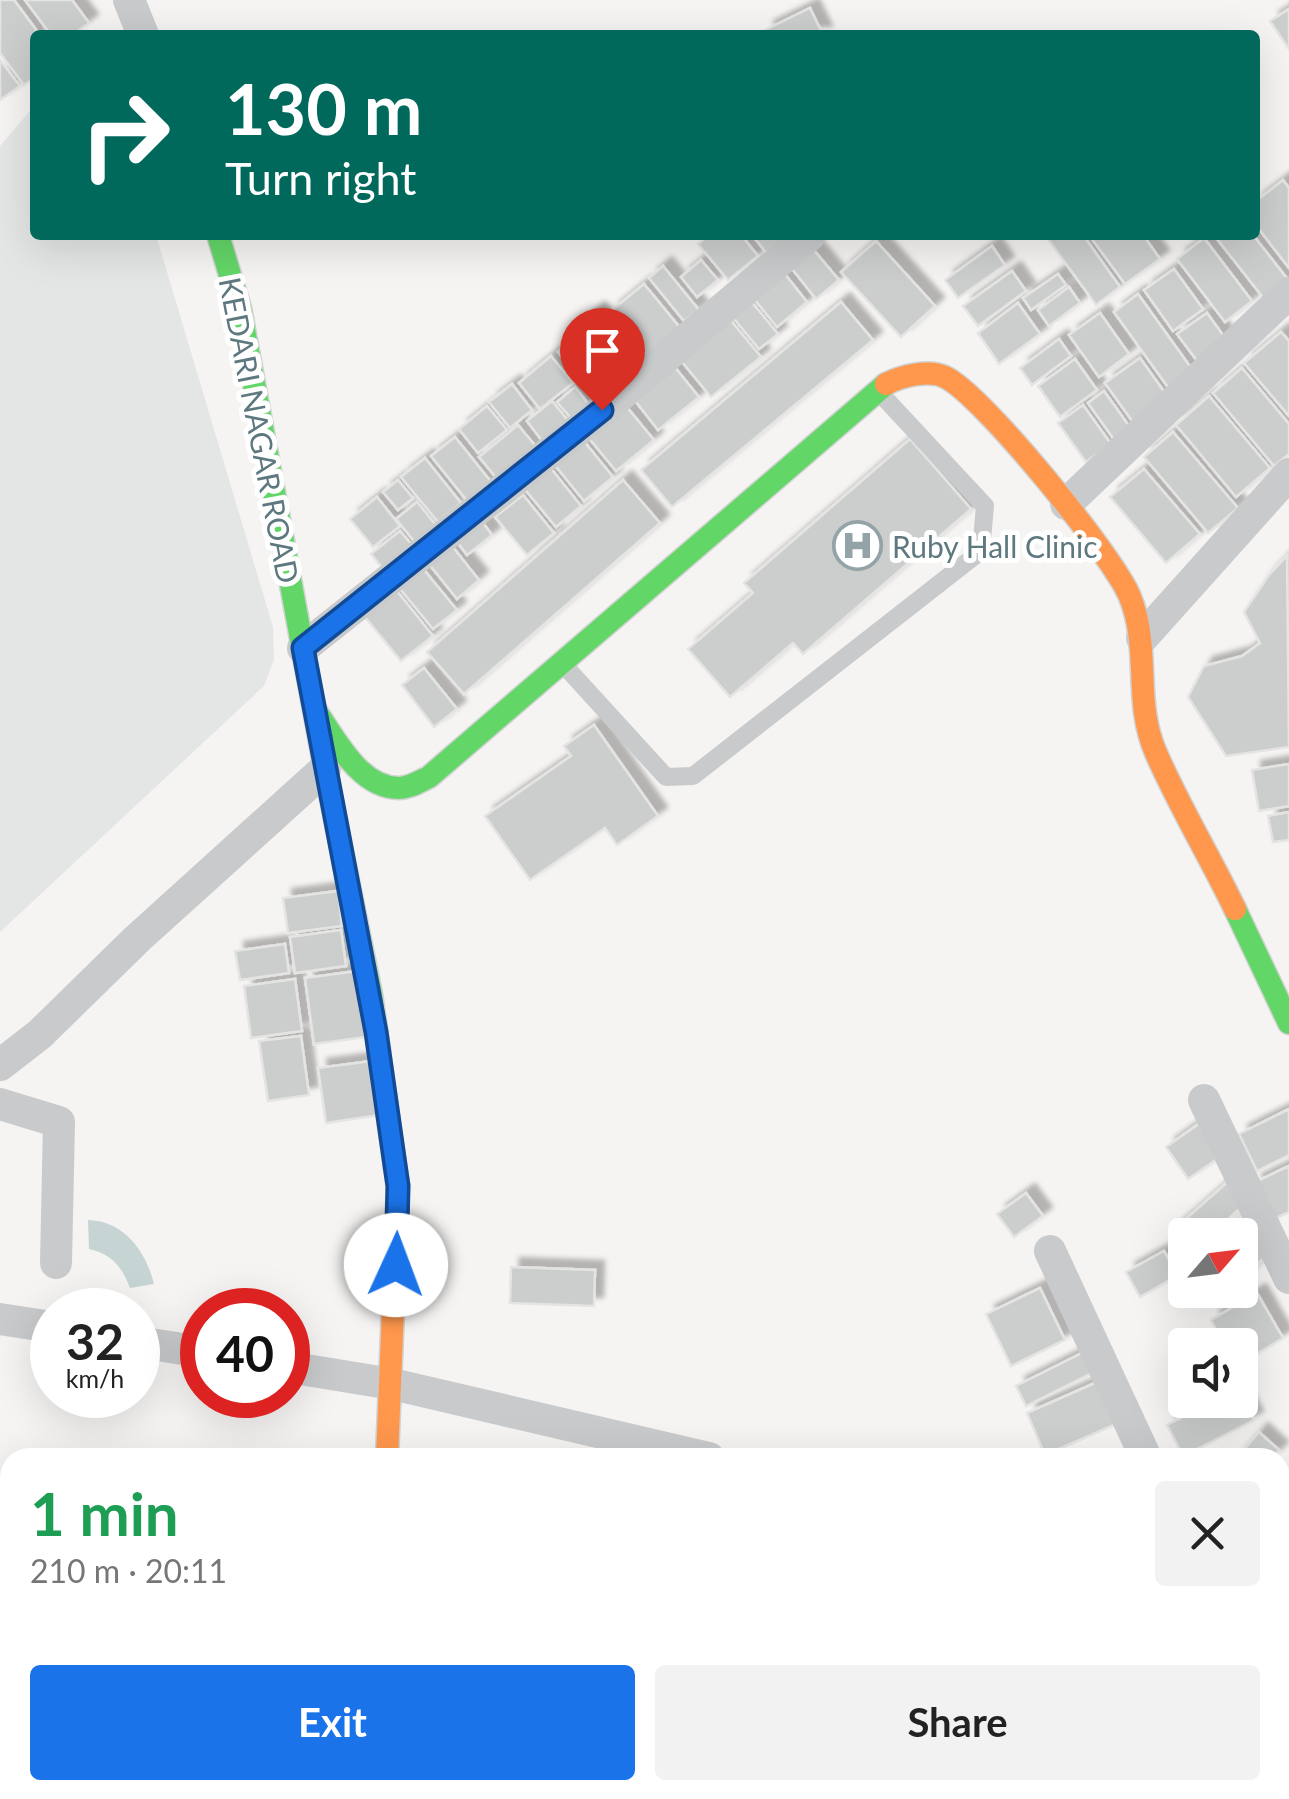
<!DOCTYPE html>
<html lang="en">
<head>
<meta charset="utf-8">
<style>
  body { margin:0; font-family:Lato,sans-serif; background:#f2f2f2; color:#222; height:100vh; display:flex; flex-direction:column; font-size:38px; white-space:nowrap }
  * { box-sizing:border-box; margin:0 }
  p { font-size:32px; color:#767676 }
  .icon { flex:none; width:55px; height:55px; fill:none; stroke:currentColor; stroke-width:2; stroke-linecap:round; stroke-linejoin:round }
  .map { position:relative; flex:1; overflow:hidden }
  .sheet { position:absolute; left:0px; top:1448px; width:1290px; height:352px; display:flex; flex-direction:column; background:#fff; border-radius:30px 30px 0 0; box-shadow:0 10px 40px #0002 }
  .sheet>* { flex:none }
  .hud { position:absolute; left:30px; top:30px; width:1230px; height:210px; border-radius:10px; box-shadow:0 10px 40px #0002; background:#00695c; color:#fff; overflow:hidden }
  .needle { width:65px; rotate:62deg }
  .controls { position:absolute; left:1168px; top:1218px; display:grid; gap:20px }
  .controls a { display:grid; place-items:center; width:90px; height:90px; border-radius:10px; background:#fff; box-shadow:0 10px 40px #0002; font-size:50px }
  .speed { position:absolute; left:30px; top:1288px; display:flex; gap:20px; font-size:50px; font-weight:700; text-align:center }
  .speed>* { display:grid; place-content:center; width:130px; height:130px; border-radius:50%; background:#fff; box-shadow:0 10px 40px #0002; line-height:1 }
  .speed small { font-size:25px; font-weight:400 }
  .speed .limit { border:15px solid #d22; background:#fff; color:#111 }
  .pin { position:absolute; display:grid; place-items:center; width:85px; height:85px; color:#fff; margin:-102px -42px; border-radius:50% 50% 50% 0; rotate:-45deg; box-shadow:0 0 10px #0007 }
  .pin .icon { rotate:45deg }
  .me { position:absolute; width:110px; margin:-55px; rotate:2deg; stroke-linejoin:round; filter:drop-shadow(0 0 8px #0008) }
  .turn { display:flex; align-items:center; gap:35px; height:210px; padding:0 30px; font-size:45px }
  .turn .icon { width:130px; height:130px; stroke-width:2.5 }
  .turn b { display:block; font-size:70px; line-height:85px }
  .round { display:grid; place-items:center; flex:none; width:105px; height:105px; border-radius:10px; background:#f2f2f2 }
  .head { display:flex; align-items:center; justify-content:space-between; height:170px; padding:0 30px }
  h1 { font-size:60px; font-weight:700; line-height:75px; color:#1e9e55 }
  .primary-button { display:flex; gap:20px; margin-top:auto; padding:20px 30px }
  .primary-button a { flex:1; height:115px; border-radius:10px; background:#1a73e8; color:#fff; font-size:40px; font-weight:700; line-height:115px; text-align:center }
  .primary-button a+a { background:#f2f2f2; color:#222 }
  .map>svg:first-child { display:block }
  .built { fill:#e4e6e5 }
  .water { fill:#c7d4d4 }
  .building { fill:#cccece; stroke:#e4e4e2; stroke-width:2.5; filter:url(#shadow) }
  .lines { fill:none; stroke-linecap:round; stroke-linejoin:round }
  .fast-casing { stroke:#d1d2d2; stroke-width:25 }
  .slow-casing { stroke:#d1d2d2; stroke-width:25 }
  .lane { stroke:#c9cacb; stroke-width:18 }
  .street { stroke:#c9cacb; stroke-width:32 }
  .fast { stroke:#63d668; stroke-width:22 }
  .slow { stroke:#ff974d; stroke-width:22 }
  .route-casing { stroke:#114b97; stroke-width:25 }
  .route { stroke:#1a73e8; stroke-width:18 }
  .labels { text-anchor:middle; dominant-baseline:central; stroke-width:10; stroke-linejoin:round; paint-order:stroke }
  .street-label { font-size:30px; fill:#5e787f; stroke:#fff }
  .poi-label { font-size:30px; fill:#5e787f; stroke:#fff; text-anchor:start }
</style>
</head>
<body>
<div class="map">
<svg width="1289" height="1799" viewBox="0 0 1289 1799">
  <defs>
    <filter id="shadow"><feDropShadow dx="9" dy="-9" stdDeviation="2.5" flood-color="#0004"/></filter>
  </defs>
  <rect width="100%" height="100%" fill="#f5f4f2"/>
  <path class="built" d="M 35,105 L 35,235 L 156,235 L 273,627 L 274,659 L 264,686 L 0,932 L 0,146 Z"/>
  <path class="water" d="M 88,1220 C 124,1221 146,1251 154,1284 L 130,1288 C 122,1267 112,1254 89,1249 Z"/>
  <path class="building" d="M 0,0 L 14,0 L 40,35 L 35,35 L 35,77 L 24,85 L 0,53 Z
    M 25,0 L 72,0 L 89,23 L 72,35 L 51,35 Z
    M 810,8 L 823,35 L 767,35 L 765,30 Z
    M 1289,9 L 1289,49 L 1270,21 Z
    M 0,60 L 20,86 L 0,100 Z
    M 1283,180 L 1289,188 L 1289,268 L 1255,224 L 1255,202 Z
    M 709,235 L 741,235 L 758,256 L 728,280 L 698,244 Z
    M 752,235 L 790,235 L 769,256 Z
    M 1054,235 L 1083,235 L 1120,287 L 1096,305 L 1048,239 Z
    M 1089,235 L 1143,235 L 1160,259 L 1125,284 Z
    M 1214,235 L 1253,235 L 1289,281 L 1265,300 Z
    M 1204,238 L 1252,301 L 1225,322 L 1177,259 Z
    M 876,241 L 935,306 L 901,337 L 841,272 Z
    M 807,242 L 839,280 L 816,299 L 785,260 Z
    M 992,246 L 1005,265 L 958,298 L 945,280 Z
    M 701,260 L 718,280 L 697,297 L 681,277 Z
    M 777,264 L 807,302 L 777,327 L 746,289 Z
    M 663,266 L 699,310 L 684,321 L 649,278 Z
    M 1174,269 L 1203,309 L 1173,331 L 1144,290 Z
    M 1012,271 L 1026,291 L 978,326 L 963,306 Z
    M 1058,274 L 1066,285 L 1031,310 L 1023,298 Z
    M 644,284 L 682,330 L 648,357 L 611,311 Z
    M 1069,287 L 1080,303 L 1049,326 L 1038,310 Z
    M 1138,294 L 1194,372 L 1170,390 L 1114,312 Z
    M 750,300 L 778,334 L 759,349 L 731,315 Z
    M 841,302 L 873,340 L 672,507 L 641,470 Z
    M 1018,303 L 1040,334 L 999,364 L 978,333 Z
    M 596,311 L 616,336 L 596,353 L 576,328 Z
    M 1100,313 L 1129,354 L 1099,377 L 1069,335 Z
    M 1207,313 L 1230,345 L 1201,366 L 1177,334 Z
    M 727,316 L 761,357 L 711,397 L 678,357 Z
    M 1281,332 L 1289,341 L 1289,416 L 1244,363 Z
    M 575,338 L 596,364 L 579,379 L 558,352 Z
    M 620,338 L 639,362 L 614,382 L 595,359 Z
    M 1059,339 L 1071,356 L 1032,385 L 1020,368 Z
    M 551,356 L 573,383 L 540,409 L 519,383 Z
    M 1140,358 L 1170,400 L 1135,425 L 1105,383 Z
    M 1075,359 L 1097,390 L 1060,417 L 1038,386 Z
    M 673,365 L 699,397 L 658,430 L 633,398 Z
    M 1242,368 L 1289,424 L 1289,454 L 1274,466 L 1213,393 Z
    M 598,370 L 612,387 L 595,400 L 582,384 Z
    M 512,384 L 532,410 L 510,428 L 489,402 Z
    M 575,387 L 594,411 L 577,425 L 557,402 Z
    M 1104,391 L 1134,433 L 1118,445 L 1088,403 Z
    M 1209,396 L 1270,468 L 1236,497 L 1176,425 Z
    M 552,401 L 575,429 L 549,450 L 527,421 Z
    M 1083,405 L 1111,444 L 1086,462 L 1058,423 Z
    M 487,406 L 507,430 L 478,453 L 459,429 Z
    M 626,406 L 654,440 L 616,471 L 588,437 Z
    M 518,425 L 538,449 L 499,481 L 479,457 Z
    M 1173,432 L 1238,508 L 1208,533 L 1144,457 Z
    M 455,437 L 492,483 L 468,502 L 431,456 Z
    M 910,439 L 971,509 L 803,654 L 793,643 L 730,697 L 688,649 L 753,593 L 744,583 Z
    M 583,440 L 613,477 L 584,501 L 554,464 Z
    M 425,458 L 461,503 L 438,522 L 401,477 Z
    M 549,466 L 581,506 L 556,527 L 523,487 Z
    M 1144,469 L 1200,534 L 1166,563 L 1110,497 Z
    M 398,480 L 413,498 L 398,510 L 383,492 Z
    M 623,480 L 660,523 L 464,694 L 427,652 Z
    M 523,495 L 554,533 L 527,555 L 495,517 Z
    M 377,497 L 400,526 L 373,547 L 350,519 Z
    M 417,502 L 440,530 L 419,547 L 396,519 Z
    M 480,519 L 492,535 L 467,555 L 455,539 Z
    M 400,531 L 418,552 L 389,576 L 371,554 Z
    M 448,541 L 479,580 L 457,599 L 425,559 Z
    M 1287,556 L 1289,747 L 1226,756 L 1188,697 L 1204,666 L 1242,656 L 1260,643 L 1244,612 L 1269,575 Z
    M 420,565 L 457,610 L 433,629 L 397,585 Z
    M 397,591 L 433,636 L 401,661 L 365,617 Z
    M 424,668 L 457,709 L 434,727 L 402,685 Z
    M 594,725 L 658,816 L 617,845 L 605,828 L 530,880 L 485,816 L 571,756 L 564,746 Z
    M 1289,764 L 1289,806 L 1259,811 L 1252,770 Z
    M 1289,812 L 1289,840 L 1273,842 L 1268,816 Z
    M 338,891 L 342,926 L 288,933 L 283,898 Z
    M 341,930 L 346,966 L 295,973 L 290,937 Z
    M 285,944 L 289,973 L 240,980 L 235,951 Z
    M 357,971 L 366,1037 L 314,1044 L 305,978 Z
    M 295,979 L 302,1031 L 251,1038 L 244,986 Z
    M 301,1036 L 309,1095 L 268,1101 L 259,1041 Z
    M 372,1061 L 379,1115 L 326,1123 L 318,1068 Z
    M 1289,1109 L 1289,1155 L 1257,1171 L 1239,1134 Z
    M 1200,1123 L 1223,1155 L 1188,1179 L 1166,1147 Z
    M 1289,1166 L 1289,1212 L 1270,1221 L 1253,1183 Z
    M 1231,1179 L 1249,1200 L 1211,1235 L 1185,1235 L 1185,1248 L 1171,1232 Z
    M 1026,1193 L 1043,1216 L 1014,1237 L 997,1214 Z
    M 1241,1218 L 1272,1250 L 1240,1282 L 1240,1235 L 1224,1235 Z
    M 1164,1251 L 1178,1275 L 1140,1297 L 1126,1272 Z
    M 511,1267 L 595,1270 L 594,1306 L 510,1303 Z
    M 1040,1288 L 1065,1340 L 1011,1366 L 986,1314 Z
    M 1201,1290 L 1232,1290 L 1216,1306 Z
    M 1257,1293 L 1283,1338 L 1240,1364 L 1240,1345 L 1225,1345 L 1211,1320 Z
    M 1088,1350 L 1098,1370 L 1026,1406 L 1016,1386 Z
    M 1185,1369 L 1185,1400 L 1207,1400 L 1187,1411 L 1170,1376 Z
    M 1104,1379 L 1123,1421 L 1045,1455 L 1027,1413 Z
    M 1240,1393 L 1254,1420 L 1183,1456 L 1167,1425 L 1216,1400 L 1240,1400 Z
    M 1259,1432 L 1279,1450 L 1272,1458 L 1237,1458 Z
    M 1282,1534 L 1289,1548 L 1289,1613 L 1280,1618 Z
    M 1289,1639 L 1289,1697 L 1287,1698 L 1280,1684 L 1280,1644 Z
    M 1280,1774 L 1289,1790 L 1289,1799 L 1209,1799 L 1207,1795 L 1215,1790 L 1280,1790 Z
    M 484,1790 L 512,1790 L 514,1799 L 488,1799 Z
    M 606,1790 L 657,1790 L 661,1799 L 610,1799 Z
    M 677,1790 L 737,1790 L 741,1799 L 681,1799 Z
    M 934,1790 L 1116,1790 L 1111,1799 L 951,1799 Z"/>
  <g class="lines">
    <defs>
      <path id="fast" d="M 218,235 L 240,308 L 325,769 L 371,994 L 395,1167
        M 315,710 C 335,738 359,788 399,788 C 410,788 420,781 429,777 L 886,384
        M 1235,909 L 1289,1023"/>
      <path id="slow" d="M 886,384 C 901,376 929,369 945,377 C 982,394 1114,557 1130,597 C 1151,649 1133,701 1156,753 C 1179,806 1210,857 1235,909
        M 387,1458 L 398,1185 L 395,1167"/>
    </defs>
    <use href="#fast" class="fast-casing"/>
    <use href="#slow" class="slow-casing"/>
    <path class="lane" d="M 562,663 L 666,777 L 693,776 L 981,551 L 985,506 L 878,391"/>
    <path class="street" d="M 129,0 L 143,35
      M 1066,504 L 1289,293
      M 1142,638 L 1289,474
      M 303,648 L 603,410 L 810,235
      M 0,1065 L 40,1034 L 137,939 L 325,769
      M 1204,1100 L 1289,1278
      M 0,1104 L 59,1122 L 56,1263
      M 1050,1251 L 1146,1458
      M 0,1319 L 52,1327
      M 138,1342 L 202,1352
      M 288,1367 L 392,1384 L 709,1458
      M 1280,1522 L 1289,1521
      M 1280,1742 L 1289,1761
      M 398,1790 L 400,1799
      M 448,1790 L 450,1799
      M 571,1790 L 575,1799
      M 663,1790 L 667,1799
      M 1193,1790 L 1197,1799
      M 862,1799 L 867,1790"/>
    <use href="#fast" class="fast"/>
    <use href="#slow" class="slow"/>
  </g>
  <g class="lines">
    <defs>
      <path id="route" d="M 396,1265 L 398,1186 L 376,1032 L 303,648 L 602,410"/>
    </defs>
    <use href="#route" class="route-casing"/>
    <use href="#route" class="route"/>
  </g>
  <defs>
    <symbol id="hospital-ring" viewBox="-11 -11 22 22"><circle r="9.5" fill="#fff" stroke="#93a3a7" stroke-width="1.5"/><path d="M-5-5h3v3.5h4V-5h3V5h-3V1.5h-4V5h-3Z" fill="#93a3a7"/></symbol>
  </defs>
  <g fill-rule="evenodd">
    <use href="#hospital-ring" x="830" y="518" width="55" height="55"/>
  </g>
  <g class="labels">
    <g class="street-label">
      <text transform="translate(260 430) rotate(79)">KEDARI NAGAR ROAD</text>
    </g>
    <g class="poi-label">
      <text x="892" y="546">Ruby Hall Clinic</text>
    </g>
  </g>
</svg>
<div class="controls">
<a><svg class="needle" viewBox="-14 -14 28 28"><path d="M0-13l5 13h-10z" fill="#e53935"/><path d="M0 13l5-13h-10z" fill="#767676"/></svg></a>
<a><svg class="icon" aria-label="sound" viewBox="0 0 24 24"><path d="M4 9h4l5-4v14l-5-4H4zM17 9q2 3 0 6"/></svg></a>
</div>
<div class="speed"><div>32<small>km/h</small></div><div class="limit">40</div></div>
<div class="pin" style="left:602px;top:410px;background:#d93025"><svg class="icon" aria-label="arrive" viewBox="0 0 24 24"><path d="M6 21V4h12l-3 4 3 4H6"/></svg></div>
<svg class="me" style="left:396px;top:1265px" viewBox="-20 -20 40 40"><circle r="19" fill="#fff"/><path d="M0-13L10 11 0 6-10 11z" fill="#1a73e8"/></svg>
<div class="hud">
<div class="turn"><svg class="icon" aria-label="right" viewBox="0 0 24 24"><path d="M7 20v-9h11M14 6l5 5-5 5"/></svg><div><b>130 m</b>Turn right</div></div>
</div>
<section class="sheet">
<div class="head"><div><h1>1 min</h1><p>210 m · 20:11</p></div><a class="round"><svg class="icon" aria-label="close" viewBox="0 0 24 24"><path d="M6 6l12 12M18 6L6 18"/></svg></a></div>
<div class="primary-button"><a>Exit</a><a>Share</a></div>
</section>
</div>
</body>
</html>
